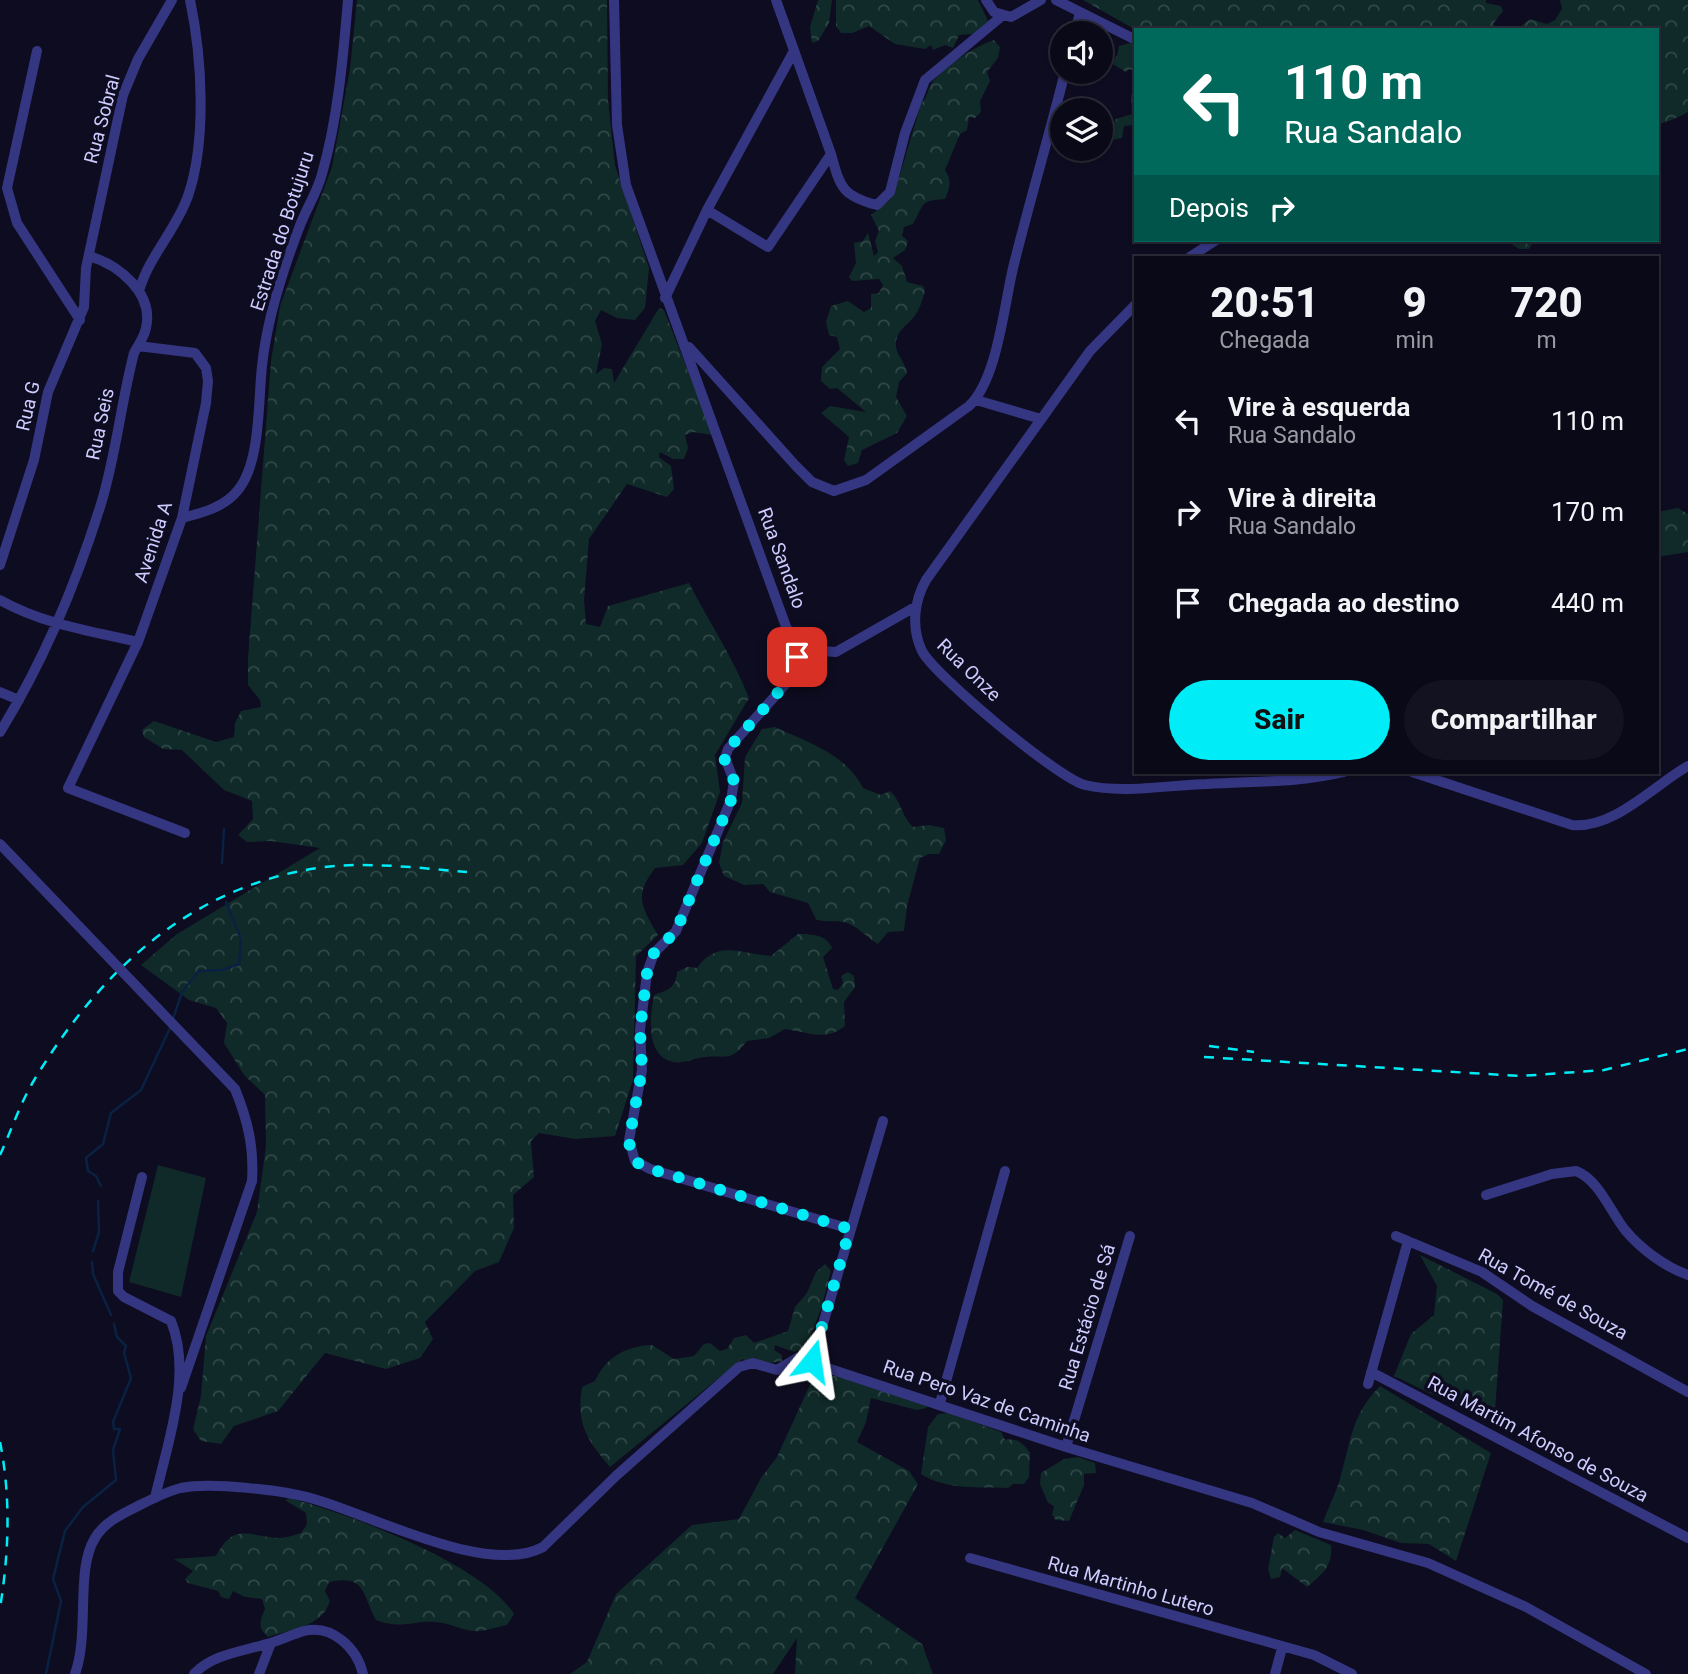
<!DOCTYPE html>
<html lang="pt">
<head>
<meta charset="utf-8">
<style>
  body { margin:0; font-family:Roboto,sans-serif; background:#131221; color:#f1f3f6; height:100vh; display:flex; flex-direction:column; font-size:26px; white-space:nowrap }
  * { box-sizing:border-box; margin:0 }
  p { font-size:23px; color:#999aa2 }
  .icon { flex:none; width:38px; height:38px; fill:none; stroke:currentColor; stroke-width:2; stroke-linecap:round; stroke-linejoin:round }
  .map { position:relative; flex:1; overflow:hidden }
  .sheet { position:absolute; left:1134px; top:256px; width:525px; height:518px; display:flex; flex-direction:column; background:#0a0918; border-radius:0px; box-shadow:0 2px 5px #0004,0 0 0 2px #2a2a37 }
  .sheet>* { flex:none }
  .top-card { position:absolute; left:1134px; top:28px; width:525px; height:214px; border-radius:0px; box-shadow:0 2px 5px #0004,0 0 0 2px #2a2a37; background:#00695c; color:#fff; overflow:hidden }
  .controls { position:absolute; left:1050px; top:21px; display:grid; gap:14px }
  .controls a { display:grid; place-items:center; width:63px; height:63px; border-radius:50%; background:#0a0918; box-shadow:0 2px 5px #0004,0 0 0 2px #2a2a37; font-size:35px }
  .pin { position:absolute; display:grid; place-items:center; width:60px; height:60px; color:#fff; margin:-30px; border-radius:14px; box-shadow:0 4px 10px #0006 }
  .me { position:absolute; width:77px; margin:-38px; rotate:15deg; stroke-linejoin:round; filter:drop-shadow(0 0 5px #0008) }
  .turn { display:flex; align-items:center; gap:24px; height:147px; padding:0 35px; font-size:32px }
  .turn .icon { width:91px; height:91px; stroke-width:2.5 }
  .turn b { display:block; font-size:49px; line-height:60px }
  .then { display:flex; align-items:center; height:66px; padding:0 35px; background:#0003; gap:14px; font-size:26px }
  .eta { display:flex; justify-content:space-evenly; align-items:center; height:119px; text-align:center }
  .eta b { font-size:42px; font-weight:800; line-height:49px }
  .primary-button { display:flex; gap:14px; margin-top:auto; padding:14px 35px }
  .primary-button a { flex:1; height:80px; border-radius:42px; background:#00ecf6; color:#111; font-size:28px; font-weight:800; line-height:80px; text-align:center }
  .primary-button a+a { background:#131221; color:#f1f3f6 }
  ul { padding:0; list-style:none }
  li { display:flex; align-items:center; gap:21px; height:91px; padding:0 35px }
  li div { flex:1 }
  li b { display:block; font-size:26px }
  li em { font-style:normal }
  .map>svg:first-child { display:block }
  .forest { fill:url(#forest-crowns) }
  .park { fill:#0f2a28 }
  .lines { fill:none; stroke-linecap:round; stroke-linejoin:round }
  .stream { stroke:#092142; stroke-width:2.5 }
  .minor { stroke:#353681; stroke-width:10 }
  .rail { stroke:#00ecf6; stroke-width:2.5; stroke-dasharray:10 9; stroke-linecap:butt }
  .minor-bridge { stroke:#353681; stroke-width:10 }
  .route { stroke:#00ecf6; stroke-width:12; stroke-dasharray:0 21.6 }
  .labels { text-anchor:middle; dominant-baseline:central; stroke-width:7; stroke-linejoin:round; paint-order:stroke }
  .street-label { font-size:19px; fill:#cecbff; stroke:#0e0c20 }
</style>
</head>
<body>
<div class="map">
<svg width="1688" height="1674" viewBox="0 0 1688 1674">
  <defs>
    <pattern id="forest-crowns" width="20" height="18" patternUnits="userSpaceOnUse" patternTransform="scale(1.75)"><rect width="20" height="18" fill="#0f2a28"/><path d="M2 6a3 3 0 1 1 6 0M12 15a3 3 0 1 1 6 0" fill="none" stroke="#314848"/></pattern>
  </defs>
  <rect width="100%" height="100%" fill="#0e0c20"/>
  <path class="forest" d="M 357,0 L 607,0 L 608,100 L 615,165 L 649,268 L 645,308 L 635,320 L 617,318 L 601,310 L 595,321 L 602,344 L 596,374 L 604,368 L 612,369 L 614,383 L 659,308 L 664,310 L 713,435 L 693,432 L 685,435 L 688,448 L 684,459 L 673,459 L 660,452 L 659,457 L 671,466 L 674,489 L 667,497 L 627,484 L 589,539 L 584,600 L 586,624 L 600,627 L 608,606 L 689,583 C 709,622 733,657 749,698 L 715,755 L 720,792 L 702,843 L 683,865 L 655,868 C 634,896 641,906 658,935 L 636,956 L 633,1080 L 615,1136 L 575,1139 L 539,1133 L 531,1141 L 534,1177 L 513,1195 L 514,1228 L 499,1262 L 475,1271 L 425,1322 L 433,1339 L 420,1358 L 386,1369 L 325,1353 L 278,1411 L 234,1426 L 221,1444 L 201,1441 L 193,1429 L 201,1396 L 206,1336 L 257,1212 L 266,1146 L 265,1095 L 244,1075 L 224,1043 L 227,1023 L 216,1008 L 189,1000 L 141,965 L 177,934 L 320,848 L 271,841 L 247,842 L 238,835 L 253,819 L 252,801 L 224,790 L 182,750 L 163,749 L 144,737 L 142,730 L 154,721 L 216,742 L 234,737 L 235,723 L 241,711 L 261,707 L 260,700 L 248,685 L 248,658 L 271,361 L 280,306 L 332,167 L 350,69 Z
    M 818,0 L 832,0 L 829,23 L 818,41 L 812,43 L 810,27 Z
    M 836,0 L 978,0 L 988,21 L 973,34 L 959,35 L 953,48 L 945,45 L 933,50 L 931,45 L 925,49 L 895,44 L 869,26 L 852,33 L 841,33 L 836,26 Z
    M 1083,0 L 1486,0 L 1486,3 L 1501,6 L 1503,11 L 1493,24 L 1499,30 L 1136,30 Z
    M 1560,0 L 1688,0 L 1688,112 C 1682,116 1663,124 1657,124 L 1657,30 L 1516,30 L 1530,19 L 1547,24 L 1555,20 L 1562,9 Z
    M 994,40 L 1000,47 L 998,58 L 987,72 L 990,81 L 980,101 L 981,112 L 975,118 L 969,117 L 967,130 L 960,134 L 945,170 C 952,180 950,188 945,199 C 919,201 925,203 913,224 L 904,227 L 902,236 L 908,241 L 905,250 L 893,258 L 902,266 L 907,282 L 923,286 L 925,291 C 922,300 920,310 913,318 C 907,325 898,330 896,341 C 894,353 905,361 907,373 L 899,382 L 896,397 L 907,416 L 897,433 L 862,450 L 858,463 L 848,466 L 844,460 L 849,437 L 821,413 L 830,406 L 866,412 L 837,388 L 830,389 L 821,381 L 822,367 L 840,349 L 837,337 L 829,335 L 826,322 L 831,306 L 848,301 L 864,312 L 871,308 L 871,294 L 879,293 L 883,285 L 879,279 L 852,281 L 849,277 L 856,263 L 854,243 L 863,241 L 868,233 L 874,256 L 878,252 L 875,241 L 879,231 L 871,215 L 890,200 L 896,188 L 921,104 C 928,97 927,88 934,80 C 949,63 972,48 994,40 Z
    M 1130,43 L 1136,46 L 1136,73 L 1130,69 L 1126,72 L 1111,63 L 1117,56 L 1119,46 Z
    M 1136,88 L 1136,125 L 1124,126 L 1122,138 L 1112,140 L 1112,125 L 1116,119 L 1132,114 L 1131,95 Z
    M 1506,240 L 1534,240 L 1529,249 L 1519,249 Z
    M 1678,508 L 1688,514 L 1688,552 L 1657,557 L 1657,512 Z
    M 775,727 C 809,743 846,754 863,788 L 881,795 L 890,791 C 902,802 901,816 913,827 L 929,825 L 944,828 L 946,840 L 939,854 L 929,854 L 920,858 L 907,906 L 904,931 L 888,932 L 878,944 C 866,937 858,926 844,922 C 834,920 826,923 816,919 L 808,903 L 770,892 L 763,884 L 744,885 L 724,876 L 719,863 L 723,842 L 742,803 L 745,757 L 762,729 Z
    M 798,934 C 811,934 826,934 832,948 L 823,957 L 833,989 L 838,990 L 843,983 L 841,976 L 848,972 L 854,976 L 855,987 L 844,1002 L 845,1026 C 825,1042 808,1032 785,1029 L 769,1038 L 747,1041 C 731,1062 727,1055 705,1057 C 694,1058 683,1064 673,1062 C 645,1056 650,1015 654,995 C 668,990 676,988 677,972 L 687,967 L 697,968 C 718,939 740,954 771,956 Z
    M 1420,1255 L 1497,1294 L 1503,1300 L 1494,1424 L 1394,1376 L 1411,1334 L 1434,1315 L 1437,1286 Z
    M 825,1264 L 831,1271 L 821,1309 L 806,1348 L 794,1352 L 775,1345 L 774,1350 L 782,1355 L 782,1361 L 770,1363 L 742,1359 L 610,1467 C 587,1440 576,1424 582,1387 L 595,1381 C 606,1357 626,1346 652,1345 L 674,1359 L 694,1356 L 704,1344 L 710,1343 L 720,1351 L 727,1349 L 734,1338 L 746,1335 L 754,1343 L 788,1331 L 795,1307 L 807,1293 L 816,1272 Z
    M 814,1376 L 839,1376 L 926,1403 L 927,1408 L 917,1410 L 871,1398 L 866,1422 L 857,1442 L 909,1471 L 918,1484 L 855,1598 L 922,1644 L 933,1674 L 795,1674 L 797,1638 L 773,1674 L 570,1674 L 587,1662 L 616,1594 L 692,1525 L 739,1519 L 761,1478 L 777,1457 Z
    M 1380,1386 L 1491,1453 L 1456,1561 L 1429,1544 L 1401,1543 L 1363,1530 L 1323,1522 C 1329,1506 1337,1491 1341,1475 C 1351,1440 1352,1414 1380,1386 Z
    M 949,1413 L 1001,1432 L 1005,1440 C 1018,1438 1023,1443 1030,1453 L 1029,1477 L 1024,1484 L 1013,1484 L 1008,1488 C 980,1487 946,1490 921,1474 L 928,1427 L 938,1414 Z
    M 1078,1457 L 1095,1463 L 1096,1473 L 1084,1474 L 1084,1485 L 1069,1521 L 1056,1520 L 1052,1515 L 1054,1506 L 1048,1503 L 1040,1484 L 1041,1473 L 1064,1459 Z
    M 289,1498 C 347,1513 483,1564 514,1614 L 507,1625 C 496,1627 484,1632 474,1631 C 465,1631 449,1623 436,1622 C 411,1620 403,1630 376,1620 C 362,1594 366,1574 329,1582 L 325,1591 L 330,1601 C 322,1627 292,1629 268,1637 C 258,1628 259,1622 265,1609 L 262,1599 L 245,1597 L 233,1591 L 229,1599 L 221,1597 L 218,1591 L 188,1583 L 185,1579 L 193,1571 L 174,1559 L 216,1556 C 234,1522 248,1536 279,1538 C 286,1538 294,1535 301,1533 L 307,1524 L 306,1513 L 285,1500 Z
    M 1295,1530 L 1331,1545 C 1333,1566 1323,1574 1307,1587 L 1282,1568 L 1280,1577 L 1271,1579 L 1268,1569 L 1274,1537 L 1278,1533 L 1285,1538 Z"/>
  <path class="park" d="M 158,1165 L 206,1178 L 181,1297 L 129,1282 Z"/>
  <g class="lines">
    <path class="stream" d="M 222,863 L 224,829
      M 173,1019 L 182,992 L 199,971 L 222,970 L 239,964 L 241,939 L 226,902
      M 101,1186 L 96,1176 L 88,1171 L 86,1158 L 103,1144 L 111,1113 L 141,1090 L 171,1026
      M 93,1251 L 99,1232 L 98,1201
      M 92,1262 L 93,1274 L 111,1315
      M 46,1674 L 61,1601 L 53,1579 L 65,1531 L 83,1507 L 116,1480 L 113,1450 L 120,1429 L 114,1429 L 113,1422 L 131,1378 L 124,1353 L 126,1346 L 117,1337 L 114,1324"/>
    <path class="minor" d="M 614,0 L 617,125 L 626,185 L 797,657 L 797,670 L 791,678 L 728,749 L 725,758 L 734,781 L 731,800 L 676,931 L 654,953 L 647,973 L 640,1030 L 642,1070 L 629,1140 L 635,1161 L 650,1169 L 850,1229
      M 986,0 L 994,12 L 1011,17 L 1041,0
      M 1056,0 L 1136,40
      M 1075,33 L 1080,12
      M 37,51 L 7,188 L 17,223 L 80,320
      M 831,154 C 840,187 842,196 877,205 L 890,192 L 905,133 L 925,80 L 1002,16
      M 707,210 L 794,51
      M 1190,257 L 1216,240
      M 139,291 C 149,256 176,230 188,196 C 207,140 202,57 190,0
      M 665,298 L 707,210 L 768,247 L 831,154 L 776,0
      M 1136,304 L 1090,351 L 926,580 C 914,601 911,628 922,651 C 934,675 1059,779 1085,785 C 1123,794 1168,785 1207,784 C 1253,781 1298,783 1344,772
      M 138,346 L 195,353 L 206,368 L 208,381 L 206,403 L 182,518 L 138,642 L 68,788 L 185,833
      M 689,347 L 795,465 L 812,482 L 834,491 L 866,480 L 969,406 C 998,379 1004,303 1014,264 C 1030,200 1049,136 1065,72
      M 976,400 L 1041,419
      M 182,518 C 202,513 225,507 238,490 C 261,462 258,401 262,366 C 267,318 282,272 299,228 C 306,209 317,193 322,174 C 338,118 343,58 348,0
      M 0,565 L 34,460 L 48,392 L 84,307 L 86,268 L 123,95 L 138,59 L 172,0
      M 0,600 C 43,624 90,631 138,642
      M 790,631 L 822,651 L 836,652 L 915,607
      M 0,692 L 19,700
      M 0,732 C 44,661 76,584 101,504 C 116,455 121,403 134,353 C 138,345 144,338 146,328 C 154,293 119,265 89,256
      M 1412,772 L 1572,825 C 1614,829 1653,786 1688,766
      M 142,1177 L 118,1272 L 118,1291 L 124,1297 L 171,1321 C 193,1375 167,1444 155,1498
      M 1486,1195 L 1552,1174 L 1576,1171 C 1599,1180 1610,1211 1625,1230 C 1641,1249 1665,1267 1688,1275
      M 1396,1236 L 1482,1272 L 1532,1306 L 1688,1392
      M 812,1361 L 883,1121
      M 1371,1372 L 1688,1538
      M 1368,1384 L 1408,1241
      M 181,1388 L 252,1181
      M 940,1403 L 1005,1171
      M 1066,1447 L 1130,1236
      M 970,1558 L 1314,1655 L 1352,1674
      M 75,1674 C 90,1632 75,1570 95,1538 C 105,1521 124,1513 142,1504 C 154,1498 168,1491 181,1488 C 211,1482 283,1490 314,1499 C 371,1515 488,1577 543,1547 L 617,1475 L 739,1367 L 753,1363 L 777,1370 L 797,1358 L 1066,1447 L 1252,1503 L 1319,1532 L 1428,1563 L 1526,1607 L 1646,1674
      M 194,1674 C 212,1655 239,1652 263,1645 C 277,1642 290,1635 304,1631 C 332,1624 357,1648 363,1674
      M 259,1674 L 271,1643
      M 1275,1674 L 1282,1648"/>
    <path class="rail" d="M 1209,1046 L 1254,1052
      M 1204,1057 L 1521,1076 L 1604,1070 L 1688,1049
      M 0,1155 C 11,1131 20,1104 33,1082 C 98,973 188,888 317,868 C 366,861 418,868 467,872
      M 0,1442 C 11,1497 9,1553 0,1608"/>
    <path class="minor-bridge" d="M 0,844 L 235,1089 C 248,1121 254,1147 252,1181"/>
  </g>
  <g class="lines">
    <path class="route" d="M 797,657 L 797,670 L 791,678 L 728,749 L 724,758 L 734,781 L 731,800 L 676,931 L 654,953 L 647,973 L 640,1030 L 642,1070 L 629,1140 L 631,1156 L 641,1166 L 850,1229 L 812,1361"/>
  </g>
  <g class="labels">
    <g class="street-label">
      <text transform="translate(102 119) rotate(-75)">Rua Sobral</text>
      <text transform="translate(282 231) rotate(-72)">Estrada do Botujuru</text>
      <text transform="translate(28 406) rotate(-77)">Rua G</text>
      <text transform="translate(100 424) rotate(-78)">Rua Seis</text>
      <text transform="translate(153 542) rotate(-72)">Avenida A</text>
      <text transform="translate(782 558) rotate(70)">Rua Sandalo</text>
      <text transform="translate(969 670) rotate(44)">Rua Onze</text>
      <text transform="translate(1553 1294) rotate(29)">Rua Tomé de Souza</text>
      <text transform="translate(1087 1317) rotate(-73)">Rua Estácio de Sá</text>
      <text transform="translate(987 1401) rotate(19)">Rua Pero Vaz de Caminha</text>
      <text transform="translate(1538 1439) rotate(28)">Rua Martim Afonso de Souza</text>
      <text transform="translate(1131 1586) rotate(16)">Rua Martinho Lutero</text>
    </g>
  </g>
</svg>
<div class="controls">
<a><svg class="icon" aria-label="sound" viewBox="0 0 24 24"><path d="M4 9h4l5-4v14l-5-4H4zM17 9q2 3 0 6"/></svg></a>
<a><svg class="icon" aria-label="layers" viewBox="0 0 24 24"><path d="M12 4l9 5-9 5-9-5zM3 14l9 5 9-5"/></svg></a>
</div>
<div class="pin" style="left:797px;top:657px;background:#d93025"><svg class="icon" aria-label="arrive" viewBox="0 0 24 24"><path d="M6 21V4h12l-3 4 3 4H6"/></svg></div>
<svg class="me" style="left:812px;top:1361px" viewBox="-20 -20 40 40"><path d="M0-17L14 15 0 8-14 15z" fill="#00ecf6" stroke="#fff" stroke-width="4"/></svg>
<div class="top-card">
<div class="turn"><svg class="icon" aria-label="left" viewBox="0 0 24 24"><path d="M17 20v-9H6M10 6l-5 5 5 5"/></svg><div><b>110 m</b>Rua Sandalo</div></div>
<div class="then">Depois<svg class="icon" aria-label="right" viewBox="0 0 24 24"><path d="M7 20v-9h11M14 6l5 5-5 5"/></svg></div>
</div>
<section class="sheet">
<div class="eta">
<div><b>20:51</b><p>Chegada</p></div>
<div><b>9</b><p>min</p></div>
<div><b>720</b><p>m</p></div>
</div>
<ul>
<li><svg class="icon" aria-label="left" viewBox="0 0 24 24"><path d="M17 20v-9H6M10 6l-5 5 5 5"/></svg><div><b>Vire à esquerda</b><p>Rua Sandalo</p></div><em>110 m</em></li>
<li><svg class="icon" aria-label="right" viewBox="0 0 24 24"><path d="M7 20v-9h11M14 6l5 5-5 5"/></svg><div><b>Vire à direita</b><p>Rua Sandalo</p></div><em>170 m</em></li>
<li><svg class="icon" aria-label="arrive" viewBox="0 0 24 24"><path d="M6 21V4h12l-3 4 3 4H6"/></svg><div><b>Chegada ao destino</b></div><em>440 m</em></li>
</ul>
<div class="primary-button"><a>Sair</a><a>Compartilhar</a></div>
</section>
</div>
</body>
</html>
